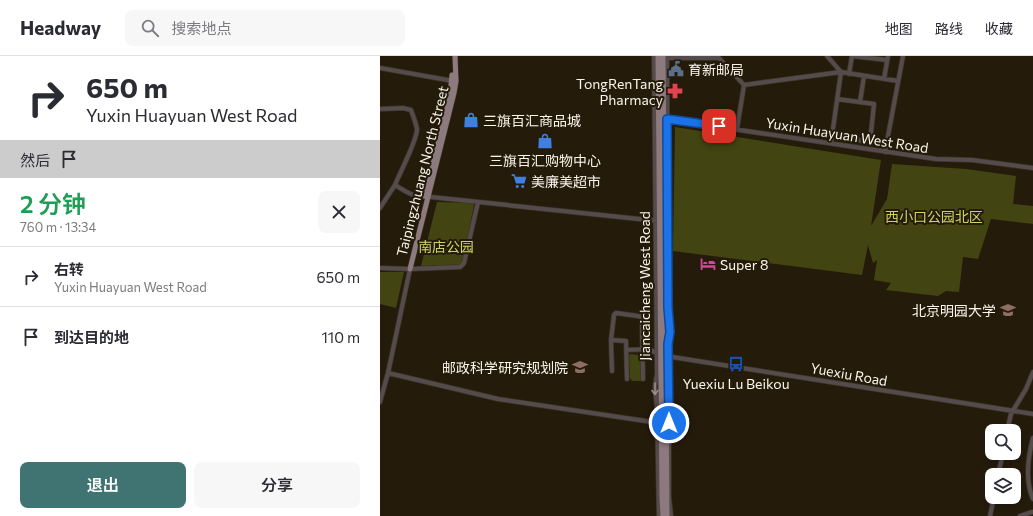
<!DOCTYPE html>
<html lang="zh">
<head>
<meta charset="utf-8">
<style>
  body { margin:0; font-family:Commissioner,"Noto Sans SC",sans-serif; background:#f7f7f7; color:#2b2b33; height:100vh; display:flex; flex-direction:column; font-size:15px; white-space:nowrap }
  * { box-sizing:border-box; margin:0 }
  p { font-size:13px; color:#7c7c81 }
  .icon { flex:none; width:22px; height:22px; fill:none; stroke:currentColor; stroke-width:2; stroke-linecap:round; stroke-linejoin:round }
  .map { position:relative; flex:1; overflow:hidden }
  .drawer { display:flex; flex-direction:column; background:#fff; width:380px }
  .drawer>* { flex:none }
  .hud { background:#fff; color:#2b2b33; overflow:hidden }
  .buttons { position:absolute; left:605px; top:368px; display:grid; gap:8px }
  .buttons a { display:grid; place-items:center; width:36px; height:36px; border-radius:8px; background:#fff; box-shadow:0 2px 6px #0003; font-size:20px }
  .pin { position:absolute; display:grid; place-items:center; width:34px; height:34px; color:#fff; margin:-17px; border-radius:8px; box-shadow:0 2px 6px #0006 }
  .me { position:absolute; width:44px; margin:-22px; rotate:0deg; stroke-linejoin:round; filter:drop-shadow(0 0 3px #0008) }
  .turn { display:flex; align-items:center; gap:14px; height:84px; padding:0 20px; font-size:18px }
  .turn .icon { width:52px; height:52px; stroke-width:2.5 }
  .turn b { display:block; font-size:28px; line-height:34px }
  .then { display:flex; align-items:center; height:38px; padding:0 20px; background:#0003; gap:8px; font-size:15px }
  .round { display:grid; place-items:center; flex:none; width:42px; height:42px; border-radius:8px; background:#f7f7f7 }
  .head { display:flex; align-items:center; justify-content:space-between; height:68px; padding:0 20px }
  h1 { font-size:24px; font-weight:600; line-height:30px; color:#1e9e55 }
  .button { display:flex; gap:8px; margin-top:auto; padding:8px 20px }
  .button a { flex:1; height:46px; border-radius:8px; background:#3f7472; color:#fff; font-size:16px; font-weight:600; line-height:46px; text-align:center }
  .button a+a { background:#f7f7f7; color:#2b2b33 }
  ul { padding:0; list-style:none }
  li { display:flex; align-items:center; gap:12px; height:60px; padding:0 20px; border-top:1px solid #e1e1e2 }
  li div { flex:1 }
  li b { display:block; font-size:15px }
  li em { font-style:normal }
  header { display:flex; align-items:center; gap:24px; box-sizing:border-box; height:56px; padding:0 20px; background:#fff; border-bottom:1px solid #e1e1e2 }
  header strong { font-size:19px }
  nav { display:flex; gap:22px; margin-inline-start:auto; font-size:14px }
  .search { width:280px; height:36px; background:#f7f7f7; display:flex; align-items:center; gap:10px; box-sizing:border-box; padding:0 14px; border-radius:8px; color:#7c7c81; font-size:15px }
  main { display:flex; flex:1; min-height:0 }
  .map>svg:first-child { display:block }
  .green { fill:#424511 }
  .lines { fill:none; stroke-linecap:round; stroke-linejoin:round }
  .minor-casing { stroke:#3e3526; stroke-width:5.5 }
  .major-casing { stroke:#3e3526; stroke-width:6 }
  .minor { stroke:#554b4d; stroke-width:4 }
  .major { stroke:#8d7a7f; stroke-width:5 }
  .oneway { stroke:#978f8c }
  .route-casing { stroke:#114b97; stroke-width:10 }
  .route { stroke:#1a73e8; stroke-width:7 }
  .labels { text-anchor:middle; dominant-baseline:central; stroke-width:4; stroke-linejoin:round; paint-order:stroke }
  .poi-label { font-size:14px; fill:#faf4ea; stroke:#241b0b; text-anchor:start }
  .street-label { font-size:14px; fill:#faf4ea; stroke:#241b0b }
  .park-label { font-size:14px; fill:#ced464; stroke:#241b0b }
</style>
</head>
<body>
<header>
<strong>Headway</strong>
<div class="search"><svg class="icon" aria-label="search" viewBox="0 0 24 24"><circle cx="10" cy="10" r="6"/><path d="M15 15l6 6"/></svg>搜索地点</div>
<nav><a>地图</a><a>路线</a><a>收藏</a></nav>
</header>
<main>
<section class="drawer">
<div class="hud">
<div class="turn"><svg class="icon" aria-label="right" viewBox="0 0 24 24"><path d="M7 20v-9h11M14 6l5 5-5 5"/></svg><div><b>650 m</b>Yuxin Huayuan West Road</div></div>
<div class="then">然后<svg class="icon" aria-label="arrive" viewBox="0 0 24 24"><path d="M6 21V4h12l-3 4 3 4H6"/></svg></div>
</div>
<div class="head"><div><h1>2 分钟</h1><p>760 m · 13:34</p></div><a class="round"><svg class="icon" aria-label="close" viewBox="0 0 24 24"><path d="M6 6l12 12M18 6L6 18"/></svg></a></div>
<ul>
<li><svg class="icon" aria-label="right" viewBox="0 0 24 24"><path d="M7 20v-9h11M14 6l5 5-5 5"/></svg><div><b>右转</b><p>Yuxin Huayuan West Road</p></div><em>650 m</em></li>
<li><svg class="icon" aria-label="arrive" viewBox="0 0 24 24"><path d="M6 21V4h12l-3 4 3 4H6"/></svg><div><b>到达目的地</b></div><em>110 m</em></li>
</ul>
<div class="button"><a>退出</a><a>分享</a></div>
</section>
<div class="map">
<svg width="653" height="460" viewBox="0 0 653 460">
  <rect width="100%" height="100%" fill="#241b0b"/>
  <path class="green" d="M 295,71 L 501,104 L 491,170 L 507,143 L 512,108 L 586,113 L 636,120 L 633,148 L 653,150 L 653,168 L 611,163 L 598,203 L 583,201 L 579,236 L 566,235 L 558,240 L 506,234 L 511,227 L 494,224 L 497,204 L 493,207 L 488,189 L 482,219 L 293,195 Z
    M 57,146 L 92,147 L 94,149 L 83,206 L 80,209 L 41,210 Z
    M 0,216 L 24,216 L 16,252 L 0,248 Z
    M 250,298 L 259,299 L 261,301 L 261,325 L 252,325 L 250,322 L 249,300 Z"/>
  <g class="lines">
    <defs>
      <path id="minor" d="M 274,0 L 277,318 L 275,330 L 277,353 L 279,460
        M 287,0 L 288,251 L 290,262 L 290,276 L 289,288 L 289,441 L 291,460
        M 447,0 L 461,16 L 518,25
        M 472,0 L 507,4
        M 285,2 L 339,2 L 364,29 L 461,16 L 451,87
        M 0,12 L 73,25
        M 469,18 L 472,0
        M 504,23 L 508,0
        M 480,46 L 484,20
        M 0,53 L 23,52 L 31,54 C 33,60 36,67 37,73 C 37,85 20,116 15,129
        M 285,63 L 556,103 L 592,104 L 653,112
        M 357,73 L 364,29
        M 452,80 L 490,86 L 494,48 L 457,43
        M 505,96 L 523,0
        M 0,152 L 15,129 C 28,137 35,142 51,141 L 278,165
        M 0,212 L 30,213
        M 231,284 L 246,285 L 247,323
        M 247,294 L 269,293 L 278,298
        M 286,300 L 653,358
        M 232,315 L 231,284 L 234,259 L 236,257 L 258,260 L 261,261 L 262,264 L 263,323
        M 8,317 L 118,343 L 279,367
        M 0,346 L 8,317 L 30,213 L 80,211 L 84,207 L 98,146
        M 627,375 L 631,358 L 646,333 L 653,316
        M 653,382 C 648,401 645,425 653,443
        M 618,419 L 623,397
        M 610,460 L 614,441
        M 640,460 L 652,456"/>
      <path id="major" d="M 278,0 L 282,440 L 283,460
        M 283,0 L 287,460
        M 45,140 L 70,40 L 72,19
        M 30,213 L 74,37 L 76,25 L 75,0"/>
    </defs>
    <use href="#minor" class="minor-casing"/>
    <use href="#major" class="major-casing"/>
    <use href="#minor" class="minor"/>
    <use href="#major" class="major"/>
  </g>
  <defs><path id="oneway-shaft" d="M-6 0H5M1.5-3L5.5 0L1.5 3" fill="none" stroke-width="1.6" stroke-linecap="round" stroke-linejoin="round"/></defs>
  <use class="oneway" href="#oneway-shaft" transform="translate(275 333) rotate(91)"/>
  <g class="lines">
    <defs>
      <path id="route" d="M 289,367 L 288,288 L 290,276 L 288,251 L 287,63 L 339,70"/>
    </defs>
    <use href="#route" class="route-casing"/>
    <use href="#route" class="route"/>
  </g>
  <defs>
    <symbol id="civic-bare" viewBox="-9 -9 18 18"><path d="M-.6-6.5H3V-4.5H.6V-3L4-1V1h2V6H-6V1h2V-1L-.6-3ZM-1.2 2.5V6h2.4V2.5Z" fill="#5c6f8a" stroke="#241b0b" stroke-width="2.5" paint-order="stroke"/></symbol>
    <symbol id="pharmacy-bare" viewBox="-9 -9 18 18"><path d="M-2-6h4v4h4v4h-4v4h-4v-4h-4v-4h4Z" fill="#e0444e" stroke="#241b0b" stroke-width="2.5" paint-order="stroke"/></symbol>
    <symbol id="shop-bare" viewBox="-9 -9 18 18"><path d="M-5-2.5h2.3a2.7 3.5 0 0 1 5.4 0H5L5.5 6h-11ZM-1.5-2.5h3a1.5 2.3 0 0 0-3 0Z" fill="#3f7fe0" stroke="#241b0b" stroke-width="2.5" paint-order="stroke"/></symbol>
    <symbol id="supermarket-bare" viewBox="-9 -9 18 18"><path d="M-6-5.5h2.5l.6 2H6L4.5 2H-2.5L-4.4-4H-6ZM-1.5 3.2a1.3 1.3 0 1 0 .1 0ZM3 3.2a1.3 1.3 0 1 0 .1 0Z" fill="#3f7fe0" stroke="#241b0b" stroke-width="2.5" paint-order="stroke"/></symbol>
    <symbol id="hotel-bare" viewBox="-9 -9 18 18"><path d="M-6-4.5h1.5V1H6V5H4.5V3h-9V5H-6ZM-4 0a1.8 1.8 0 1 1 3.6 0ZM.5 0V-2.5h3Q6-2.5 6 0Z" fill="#d1479c" stroke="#241b0b" stroke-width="2.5" paint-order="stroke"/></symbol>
    <symbol id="university-bare" viewBox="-9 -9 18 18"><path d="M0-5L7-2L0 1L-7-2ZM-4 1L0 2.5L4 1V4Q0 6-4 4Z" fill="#8d6e63" stroke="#241b0b" stroke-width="2.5" paint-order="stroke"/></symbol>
    <symbol id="bus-bare" viewBox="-9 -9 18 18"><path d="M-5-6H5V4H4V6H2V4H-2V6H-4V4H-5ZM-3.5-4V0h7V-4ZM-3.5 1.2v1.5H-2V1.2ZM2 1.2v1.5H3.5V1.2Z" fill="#1a4fb4" stroke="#241b0b" stroke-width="2.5" paint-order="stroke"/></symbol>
  </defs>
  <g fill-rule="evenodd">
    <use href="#civic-bare" x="285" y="2" width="22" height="22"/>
    <use href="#pharmacy-bare" x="284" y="24" width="22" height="22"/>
    <use href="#shop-bare" x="80" y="53" width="22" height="22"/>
    <use href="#shop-bare" x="154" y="74" width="22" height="22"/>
    <use href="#supermarket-bare" x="128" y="114" width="22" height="22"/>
    <use href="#hotel-bare" x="317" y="197" width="22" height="22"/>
    <use href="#university-bare" x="617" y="243" width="22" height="22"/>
    <use href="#bus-bare" x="345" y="297" width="22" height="22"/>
    <use href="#university-bare" x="189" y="300" width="22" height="22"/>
  </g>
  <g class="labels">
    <g class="poi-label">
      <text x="308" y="13">育新邮局</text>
      <text x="283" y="27" text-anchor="end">TongRenTang<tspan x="283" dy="16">Pharmacy</tspan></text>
      <text x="103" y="64">三旗百汇商品城</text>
      <text x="165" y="104" text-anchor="middle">三旗百汇购物中心</text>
      <text x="151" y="125">美廉美超市</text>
      <text x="340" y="208">Super 8</text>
      <text x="616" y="254" text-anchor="end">北京明园大学</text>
      <text x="188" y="311" text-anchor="end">邮政科学研究规划院</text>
      <text x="356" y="327" text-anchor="middle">Yuexiu Lu Beikou</text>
    </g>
    <g class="street-label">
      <text transform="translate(467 79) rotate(9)">Yuxin Huayuan West Road</text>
      <text transform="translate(42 115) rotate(-76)">Taipingzhuang North Street</text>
      <text transform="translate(264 230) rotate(-90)">Jiancaicheng West Road</text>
      <text transform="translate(469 318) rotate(10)">Yuexiu Road</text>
    </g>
    <g class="park-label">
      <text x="554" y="160">西小口公园北区</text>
      <text x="66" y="190">南店公园</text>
    </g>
  </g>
</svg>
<div class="buttons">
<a><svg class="icon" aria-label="search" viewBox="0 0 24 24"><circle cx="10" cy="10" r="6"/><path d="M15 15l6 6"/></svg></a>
<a><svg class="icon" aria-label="layers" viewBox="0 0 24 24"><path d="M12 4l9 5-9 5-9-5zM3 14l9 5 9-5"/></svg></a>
</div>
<div class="pin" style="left:339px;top:70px;background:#d93025"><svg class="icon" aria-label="arrive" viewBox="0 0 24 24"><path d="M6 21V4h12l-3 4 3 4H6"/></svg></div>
<svg class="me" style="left:289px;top:367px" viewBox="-20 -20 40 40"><circle r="17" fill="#1a73e8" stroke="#fff" stroke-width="3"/><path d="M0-11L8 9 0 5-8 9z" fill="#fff"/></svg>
</div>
</main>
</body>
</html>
